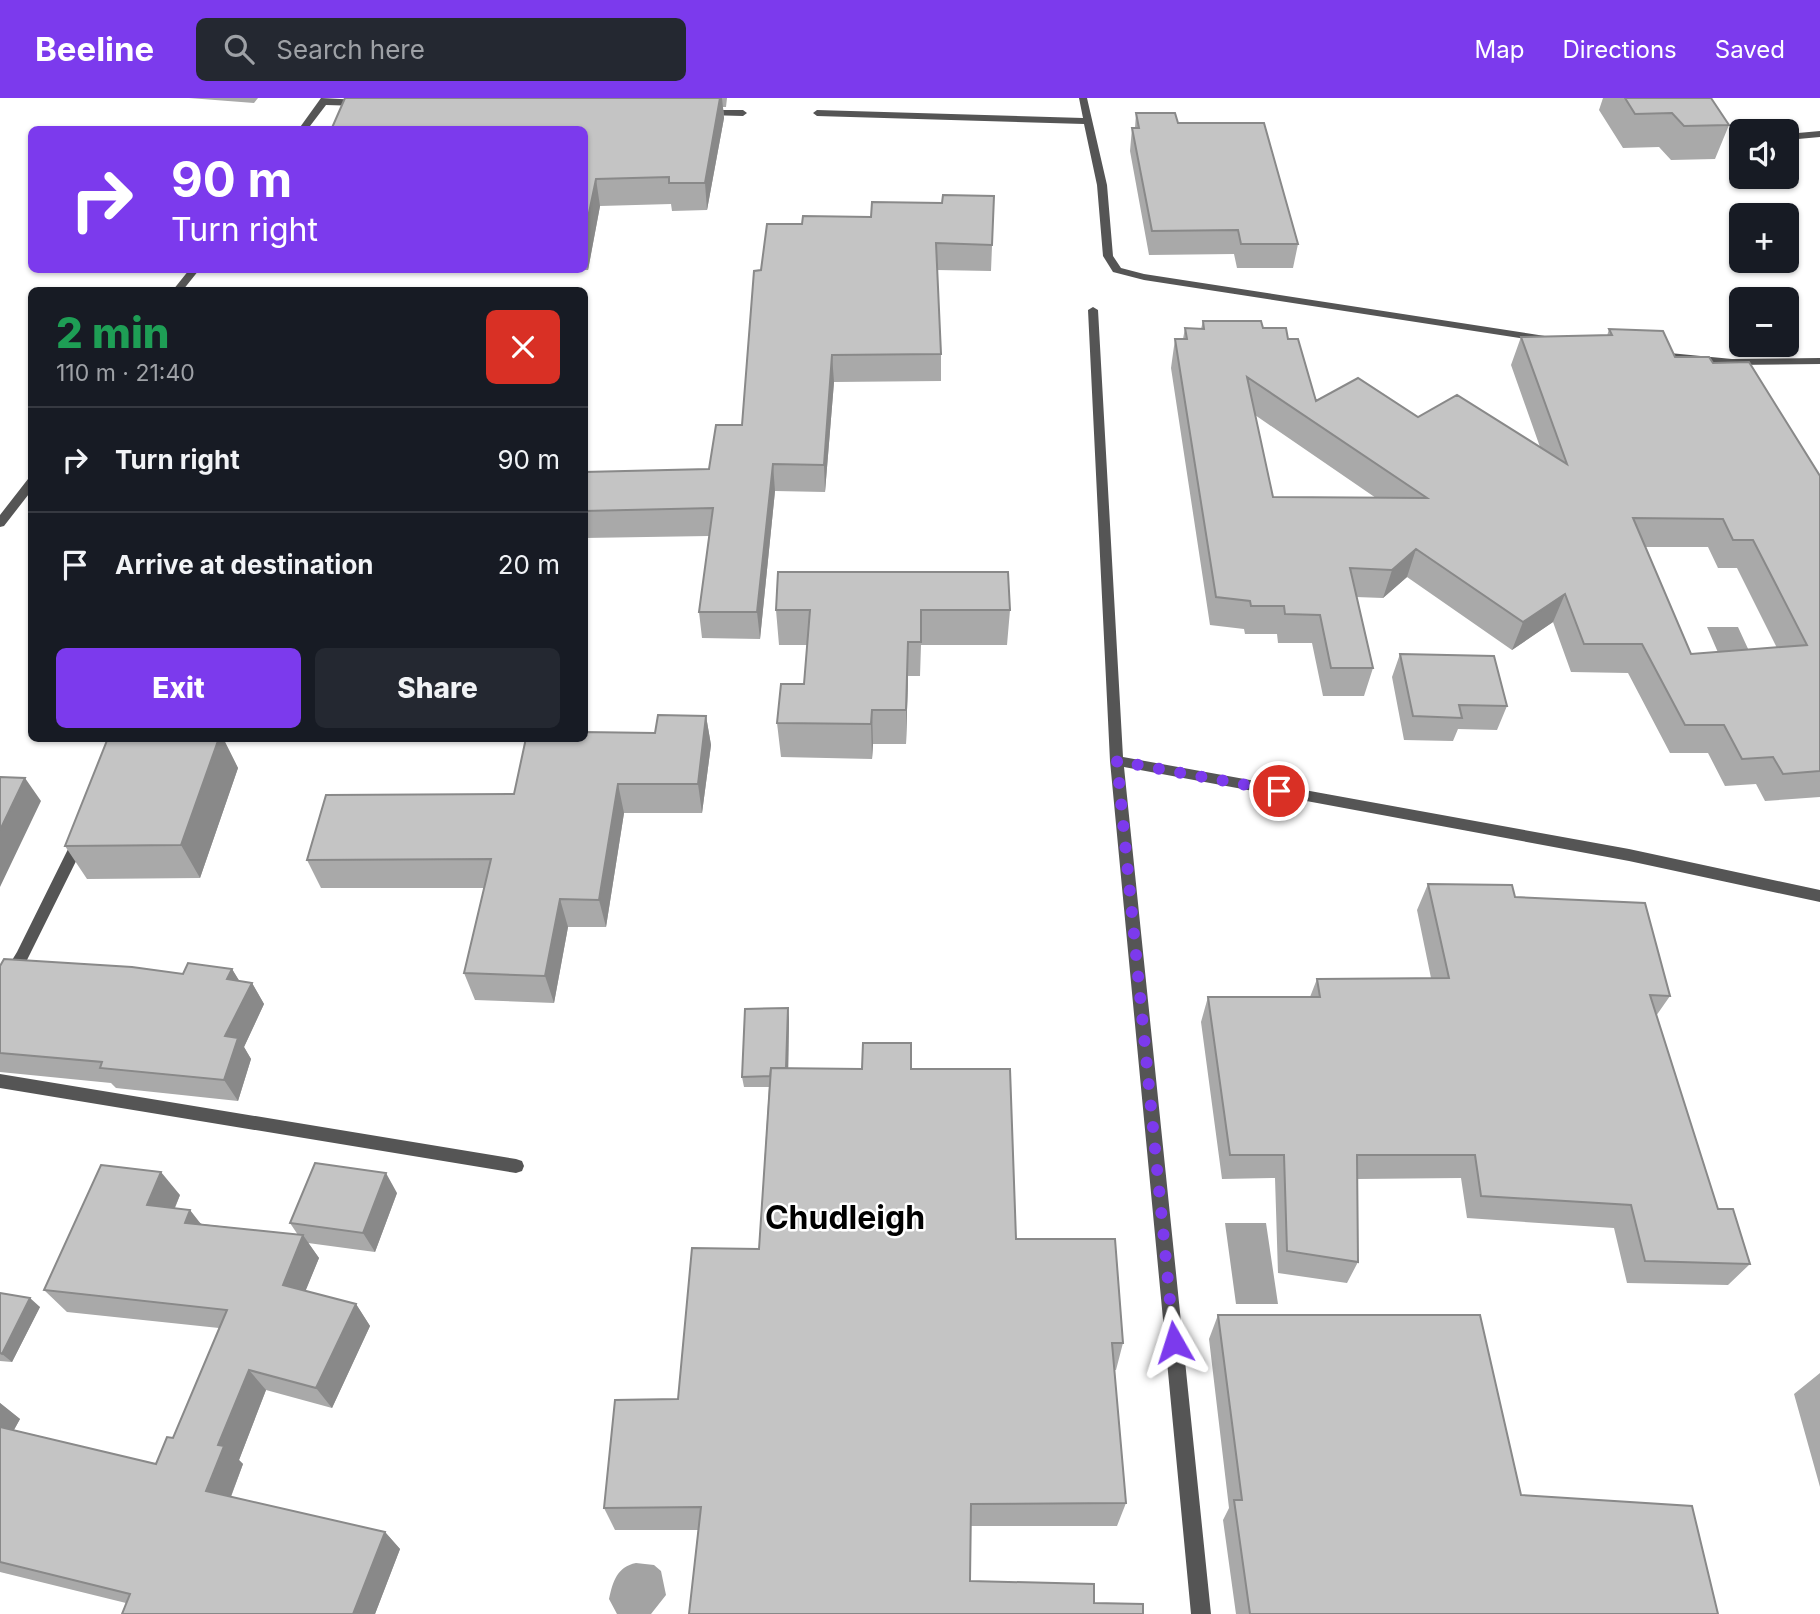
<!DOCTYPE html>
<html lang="en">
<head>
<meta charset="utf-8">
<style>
  body { margin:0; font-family:Inter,sans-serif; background:#242831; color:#f1f3f6; height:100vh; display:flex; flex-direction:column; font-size:26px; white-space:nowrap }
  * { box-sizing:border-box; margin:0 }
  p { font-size:23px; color:#9ea1a6 }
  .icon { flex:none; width:38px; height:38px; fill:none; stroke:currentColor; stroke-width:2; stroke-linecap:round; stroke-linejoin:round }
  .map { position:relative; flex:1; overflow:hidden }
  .drawer { position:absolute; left:28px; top:189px; width:560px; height:455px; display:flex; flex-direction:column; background:#171b24; border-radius:10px; box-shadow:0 2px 5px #0004 }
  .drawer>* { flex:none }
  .guide { position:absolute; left:28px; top:28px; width:560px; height:147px; border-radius:10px; box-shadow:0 2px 5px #0004; background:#7c3aed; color:#fff; overflow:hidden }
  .buttons { position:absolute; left:1729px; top:21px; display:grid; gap:14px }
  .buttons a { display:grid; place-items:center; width:70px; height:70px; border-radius:10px; background:#171b24; box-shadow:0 2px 5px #0004; font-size:35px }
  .pin { position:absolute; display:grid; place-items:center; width:60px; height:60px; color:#fff; margin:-30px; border:4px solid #fff; border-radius:50%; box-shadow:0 2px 7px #0007 }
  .me { position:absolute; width:77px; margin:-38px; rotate:354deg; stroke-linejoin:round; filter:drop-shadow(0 0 5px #0008) }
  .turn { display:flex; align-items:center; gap:24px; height:147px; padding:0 28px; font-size:32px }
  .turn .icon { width:91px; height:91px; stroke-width:2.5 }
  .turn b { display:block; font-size:49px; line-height:60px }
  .round { display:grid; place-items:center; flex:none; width:74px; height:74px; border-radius:10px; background:#242831 }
  .overview { display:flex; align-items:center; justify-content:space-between; height:119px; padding:0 28px }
  h1 { font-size:42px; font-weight:800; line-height:52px; color:#1e9e55 }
  .cta { display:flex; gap:14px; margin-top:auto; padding:14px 28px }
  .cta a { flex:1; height:80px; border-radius:10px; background:#7c3aed; color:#fff; font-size:28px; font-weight:800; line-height:80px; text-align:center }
  .cta a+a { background:#242831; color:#f1f3f6 }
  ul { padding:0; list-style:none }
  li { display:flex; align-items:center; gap:21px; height:105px; padding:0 28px; border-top:2px solid #363941 }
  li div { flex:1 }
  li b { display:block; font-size:26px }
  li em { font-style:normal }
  header { display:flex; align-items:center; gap:42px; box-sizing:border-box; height:98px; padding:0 35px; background:#7c3aed; color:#fff }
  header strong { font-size:33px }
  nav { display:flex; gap:38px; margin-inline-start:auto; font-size:24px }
  .search { width:490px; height:63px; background:#242831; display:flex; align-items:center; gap:18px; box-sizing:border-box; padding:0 24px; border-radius:10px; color:#9ea1a6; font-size:26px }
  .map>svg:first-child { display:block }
  .water { fill:#a3a3a3 }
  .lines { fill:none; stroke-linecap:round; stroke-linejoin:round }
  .lane { fill:#555; fill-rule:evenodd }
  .street { fill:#555; fill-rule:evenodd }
  .wall { fill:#a9a9a9; fill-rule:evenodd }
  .shaded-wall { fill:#898989 }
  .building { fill:#c4c4c4; stroke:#898989; stroke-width:2; fill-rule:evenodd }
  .route { stroke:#7c3aed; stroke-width:12; stroke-dasharray:0 21.6 }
  .labels { text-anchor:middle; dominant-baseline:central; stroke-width:5; stroke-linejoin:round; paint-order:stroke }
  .district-label { font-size:32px; font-weight:bold; fill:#000; stroke:#fff }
</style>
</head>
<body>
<header>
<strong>Beeline</strong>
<div class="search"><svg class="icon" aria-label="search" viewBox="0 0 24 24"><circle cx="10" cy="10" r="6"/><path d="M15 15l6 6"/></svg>Search here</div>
<nav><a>Map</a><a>Directions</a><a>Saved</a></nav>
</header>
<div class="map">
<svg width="1820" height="1516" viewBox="0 0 1820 1516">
  <rect width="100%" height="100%" fill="#fff"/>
  <path class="water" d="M 1707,529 L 1738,529 L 1761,579 L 1729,580 Z
    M 1225,1125 L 1266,1125 L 1278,1206 L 1236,1206 Z
    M 636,1465 L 654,1467 L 661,1473 L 666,1497 L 651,1516 L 617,1516 L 609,1501 C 613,1483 617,1469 636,1465 Z"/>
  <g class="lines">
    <path class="lane" d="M 1820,33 L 1820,39 L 1787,42 L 1787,36 Z"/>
    <path class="street" d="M 321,0 L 360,2 L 364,5 L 360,8 L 326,7 L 307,32 L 298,32 Z
      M 1079,0 L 1087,0 L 1107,87 L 1113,158 L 1121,170 L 1144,176 L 1545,238 L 1550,241 L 1545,244 L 1144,182 L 1113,174 L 1103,158 L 1097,87 L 1084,26 L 817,18 L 813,15 L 817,12 L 1083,20 Z
      M 703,12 L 743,12 L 747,15 L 743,18 L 706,17 L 702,14 Z
      M 189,172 L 199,172 L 183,192 L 173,192 Z
      M 1093,209 L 1098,212 L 1123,659 L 1629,751 L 1820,792 L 1820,804 L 1629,763 L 1124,669 L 1211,1516 L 1191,1516 L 1110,663 L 1088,212 Z
      M 1659,254 L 1732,261 L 1820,260 L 1820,266 L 1732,267 L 1655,259 L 1655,255 Z
      M 32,380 L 32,392 L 4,428 L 0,429 L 0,417 L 28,381 Z
      M 80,736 L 85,737 L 87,741 L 27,862 L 5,899 L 0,901 L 0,882 L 17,854 L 75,737 Z
      M 0,976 L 516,1061 L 522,1063 L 524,1068 L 522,1073 L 516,1075 L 0,990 Z"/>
  </g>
  <path class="wall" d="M 189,0 L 258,0 L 254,5 Z
    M 345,0 L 727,0 L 726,9 L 723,9 L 724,20 L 707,112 L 672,113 L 671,106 L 600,108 L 588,172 L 403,174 L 402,172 L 584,172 L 584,32 Z
    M 1603,0 L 1711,0 L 1729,27 L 1715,61 L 1671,62 L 1659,49 L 1623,50 L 1599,12 Z
    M 1136,15 L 1178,25 L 1298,146 L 1293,170 L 1237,170 L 1234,156 L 1149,157 L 1130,53 L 1132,30 L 1135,30 Z
    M 994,98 L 991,173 L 937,172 L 941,256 L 941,283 L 834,284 L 825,394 L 775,393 L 760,541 L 702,540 L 699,514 L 709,438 L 584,440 L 584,374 L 709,371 L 742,327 L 761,172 L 802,126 L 871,119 L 942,105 Z
    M 1203,223 L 1263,230 L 1288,241 L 1316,303 L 1418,319 L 1540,349 L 1511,267 L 1521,239 L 1607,238 L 1609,231 L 1675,259 L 1713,265 L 1820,378 L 1820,699 L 1765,703 L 1756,686 L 1725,688 L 1708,655 L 1670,655 L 1628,575 L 1571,574 L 1553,524 L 1512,552 L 1407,479 L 1383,500 L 1356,499 L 1373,570 L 1364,598 L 1323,598 L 1312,545 L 1278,545 L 1277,536 L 1245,536 L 1244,531 L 1210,527 L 1171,270 L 1175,241 L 1183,241 L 1185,230 L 1201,231 ZM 1255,317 L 1376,400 L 1273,399 ZM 1645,449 L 1708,449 L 1718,470 L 1737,470 L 1777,550 L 1691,556 Z
    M 776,512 L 1010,512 L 1007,547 L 921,547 L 920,578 L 908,578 L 906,646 L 873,646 L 872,661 L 781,659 L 777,625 L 804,586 L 807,547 L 779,547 Z
    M 1400,556 L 1507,608 L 1497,632 L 1458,631 L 1453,643 L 1404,642 L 1392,579 Z
    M 706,618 L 711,647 L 702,715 L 624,715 L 606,829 L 568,829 L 554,905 L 475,902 L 464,875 L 485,790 L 321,790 L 307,762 L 514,696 L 655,635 Z
    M 108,640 L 223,640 L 238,670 L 200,780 L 87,781 L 65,748 Z
    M 1428,786 L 1515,799 L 1670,898 L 1656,918 L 1718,1111 L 1750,1166 L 1728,1187 L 1627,1185 L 1614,1130 L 1467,1120 L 1461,1080 L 1357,1081 L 1358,1164 L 1347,1185 L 1278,1175 L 1275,1080 L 1222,1081 L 1201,924 L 1208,899 L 1310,899 L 1317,881 L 1431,880 L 1417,812 Z
    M 0,868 L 183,876 L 232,871 L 239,883 L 252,885 L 264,906 L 244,949 L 251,961 L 238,1003 L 116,990 L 111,985 L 0,974 Z
    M 788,910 L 789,921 L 788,970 L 862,971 L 863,945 L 911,945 L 911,971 L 1010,971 L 1016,1141 L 1115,1141 L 1123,1245 L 1116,1272 L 1114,1272 L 1126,1405 L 1117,1428 L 971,1428 L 970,1483 L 1094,1486 L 1094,1505 L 1143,1506 L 1143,1516 L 689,1516 L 698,1432 L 615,1432 L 604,1410 L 615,1302 L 678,1301 L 692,1150 L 759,1151 L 769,989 L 744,989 L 742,979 L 745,911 Z
    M 397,1095 L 375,1154 L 308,1145 L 319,1160 L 305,1193 L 356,1206 L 370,1228 L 332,1310 L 266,1292 L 239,1362 L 243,1366 L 231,1399 L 385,1434 L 400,1451 L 375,1516 L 122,1516 L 126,1505 L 0,1474 L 0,1305 L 20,1321 L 14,1332 L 156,1366 L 173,1340 L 219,1230 L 67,1214 L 44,1192 L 180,1097 L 175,1110 L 202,1126 L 298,1137 L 290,1125 Z
    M 0,1195 L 40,1209 L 12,1264 L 0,1263 Z
    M 1218,1217 L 1718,1516 L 1236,1516 L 1223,1422 L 1229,1410 L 1209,1241 Z
    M 1820,1275 L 1820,1389 L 1794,1296 Z"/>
  <path class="shaded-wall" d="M 720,0 L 722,0 L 724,20 L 707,112 L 705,85 Z
    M 596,81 L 600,108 L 588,172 L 584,151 L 584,139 Z
    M 832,257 L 834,284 L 825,394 L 824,367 Z
    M 773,366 L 775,393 L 760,541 L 757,514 Z
    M 1416,451 L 1407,479 L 1383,500 L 1392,472 Z
    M 1565,496 L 1553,524 L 1512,552 L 1523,524 Z
    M 908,544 L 908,578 L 906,646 L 906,612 Z
    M 872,612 L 873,646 L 872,661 L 871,626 Z
    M 706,618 L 711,647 L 702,715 L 698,686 Z
    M 219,640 L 223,640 L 238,670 L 200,780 L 181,747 Z
    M 25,680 L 41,703 L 0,789 L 0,732 Z
    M 618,686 L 624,715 L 606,829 L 599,802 Z
    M 560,801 L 568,829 L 554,905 L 545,878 Z
    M 232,871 L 245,892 L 227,881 Z
    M 252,885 L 264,906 L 244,949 L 251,961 L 238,1003 L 224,982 L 225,938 Z
    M 788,910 L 789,921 L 788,988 L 786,978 Z
    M 161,1074 L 180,1097 L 166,1130 L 147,1107 Z
    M 386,1075 L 397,1095 L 375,1154 L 363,1135 Z
    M 190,1112 L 208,1135 L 185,1125 Z
    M 303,1137 L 319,1160 L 299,1209 L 283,1187 Z
    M 30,1200 L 40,1209 L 12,1264 L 2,1256 Z
    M 356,1206 L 370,1228 L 332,1310 L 316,1290 Z
    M 249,1272 L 266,1292 L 239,1362 L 243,1366 L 226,1411 L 206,1393 L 218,1347 Z
    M 0,1305 L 20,1321 L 7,1344 L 0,1338 Z
    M 385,1434 L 400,1451 L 375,1516 L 353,1516 Z"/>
  <path class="building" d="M 345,0 L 720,0 L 705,85 L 669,85 L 669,79 L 596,81 L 584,139 L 584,32 L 331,32 Z
    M 1625,0 L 1711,0 L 1729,27 L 1684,28 L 1672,15 L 1635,16 Z
    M 1136,15 L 1175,15 L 1178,25 L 1264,25 L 1298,146 L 1241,146 L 1238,132 L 1152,133 L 1132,30 L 1139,30 Z
    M 943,97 L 994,98 L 992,147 L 936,145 L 941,256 L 832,257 L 824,367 L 773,366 L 757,514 L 699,514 L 713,410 L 584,413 L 584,374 L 709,371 L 716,327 L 742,327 L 754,173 L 761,172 L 767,126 L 802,126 L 803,118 L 871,119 L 872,104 L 942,105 Z
    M 1203,223 L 1261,223 L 1263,230 L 1286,230 L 1288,241 L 1298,241 L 1316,303 L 1358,280 L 1418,319 L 1457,297 L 1567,366 L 1521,239 L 1612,237 L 1609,231 L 1663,233 L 1675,259 L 1709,259 L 1713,265 L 1749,264 L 1820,378 L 1820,673 L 1783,676 L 1773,659 L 1742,661 L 1724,627 L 1685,627 L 1642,546 L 1584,546 L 1565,496 L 1523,524 L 1416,451 L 1392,472 L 1350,470 L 1373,570 L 1331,570 L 1320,517 L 1285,516 L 1284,508 L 1251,508 L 1250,503 L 1216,499 L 1175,241 L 1187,241 L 1185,230 L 1204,231 ZM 1247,279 L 1427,400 L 1273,399 ZM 1633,420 L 1723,421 L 1733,442 L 1753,442 L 1807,547 L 1691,556 Z
    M 778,474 L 1008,474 L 1010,512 L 921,512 L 921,544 L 908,544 L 906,612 L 872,612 L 871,626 L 777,625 L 781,586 L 804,586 L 810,512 L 776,512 Z
    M 1400,556 L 1494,558 L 1507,608 L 1459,607 L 1462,620 L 1413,618 Z
    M 658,617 L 706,618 L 698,686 L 618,686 L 599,802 L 560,801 L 545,878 L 464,875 L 491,761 L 307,762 L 326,697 L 514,696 L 526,640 L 584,640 L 584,634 L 655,635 Z
    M 108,640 L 219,640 L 181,747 L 65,748 Z
    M 0,679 L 25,680 L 0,732 Z
    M 1428,786 L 1512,787 L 1515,799 L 1645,805 L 1670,898 L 1650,897 L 1718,1111 L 1733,1111 L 1750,1166 L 1645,1163 L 1631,1107 L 1481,1098 L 1475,1057 L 1357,1057 L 1358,1164 L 1287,1153 L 1284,1057 L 1230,1057 L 1208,899 L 1320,899 L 1317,881 L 1449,880 Z
    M 4,861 L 132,869 L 183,876 L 188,865 L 232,871 L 227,881 L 252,885 L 225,938 L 238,940 L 224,982 L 100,970 L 102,964 L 0,955 L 0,868 Z
    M 788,910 L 786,970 L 771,970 L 770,978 L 742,979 L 745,911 Z
    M 863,945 L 911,945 L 911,971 L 1010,971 L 1016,1141 L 1115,1141 L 1123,1245 L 1112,1245 L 1126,1405 L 971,1406 L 970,1483 L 1094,1486 L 1094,1505 L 1143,1506 L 1143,1516 L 689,1516 L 701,1409 L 604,1410 L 615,1302 L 678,1301 L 692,1150 L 759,1151 L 771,970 L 862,971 Z
    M 315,1065 L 386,1075 L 363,1135 L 290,1125 Z
    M 101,1067 L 161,1074 L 147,1107 L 190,1112 L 185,1125 L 303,1137 L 283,1187 L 356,1206 L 316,1290 L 249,1272 L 218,1347 L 224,1348 L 206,1393 L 385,1434 L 353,1516 L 122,1516 L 130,1496 L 0,1464 L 0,1329 L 156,1366 L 167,1339 L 173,1340 L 227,1212 L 44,1192 Z
    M 0,1195 L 30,1200 L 2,1256 L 0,1255 Z
    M 1218,1217 L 1480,1217 L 1521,1397 L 1692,1408 L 1718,1516 L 1250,1516 L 1234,1402 L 1242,1402 Z"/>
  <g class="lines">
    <path class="route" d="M 1174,1244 L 1117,663 L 1279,693"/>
  </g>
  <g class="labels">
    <g class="district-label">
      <text x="845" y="1119">Chudleigh</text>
    </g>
  </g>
</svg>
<div class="buttons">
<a><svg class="icon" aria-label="sound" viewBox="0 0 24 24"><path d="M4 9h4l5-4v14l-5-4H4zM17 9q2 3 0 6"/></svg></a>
<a>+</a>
<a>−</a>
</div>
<div class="pin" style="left:1279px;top:693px;background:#d93025"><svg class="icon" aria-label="arrive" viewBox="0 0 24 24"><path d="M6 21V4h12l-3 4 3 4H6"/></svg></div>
<svg class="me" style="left:1174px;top:1244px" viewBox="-20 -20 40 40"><path d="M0-17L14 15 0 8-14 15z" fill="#7c3aed" stroke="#fff" stroke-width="4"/></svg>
<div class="guide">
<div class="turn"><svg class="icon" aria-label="right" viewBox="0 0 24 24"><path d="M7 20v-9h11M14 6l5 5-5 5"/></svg><div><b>90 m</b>Turn right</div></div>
</div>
<section class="drawer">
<div class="overview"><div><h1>2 min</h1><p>110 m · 21:40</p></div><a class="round" style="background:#d93025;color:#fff"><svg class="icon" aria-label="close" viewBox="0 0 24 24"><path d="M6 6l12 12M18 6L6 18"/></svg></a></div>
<ul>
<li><svg class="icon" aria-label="right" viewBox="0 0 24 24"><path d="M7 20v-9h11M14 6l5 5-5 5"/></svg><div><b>Turn right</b></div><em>90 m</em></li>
<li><svg class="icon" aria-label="arrive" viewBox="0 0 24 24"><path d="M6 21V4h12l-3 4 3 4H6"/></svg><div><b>Arrive at destination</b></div><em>20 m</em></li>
</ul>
<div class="cta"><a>Exit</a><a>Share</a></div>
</section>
</div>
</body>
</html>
